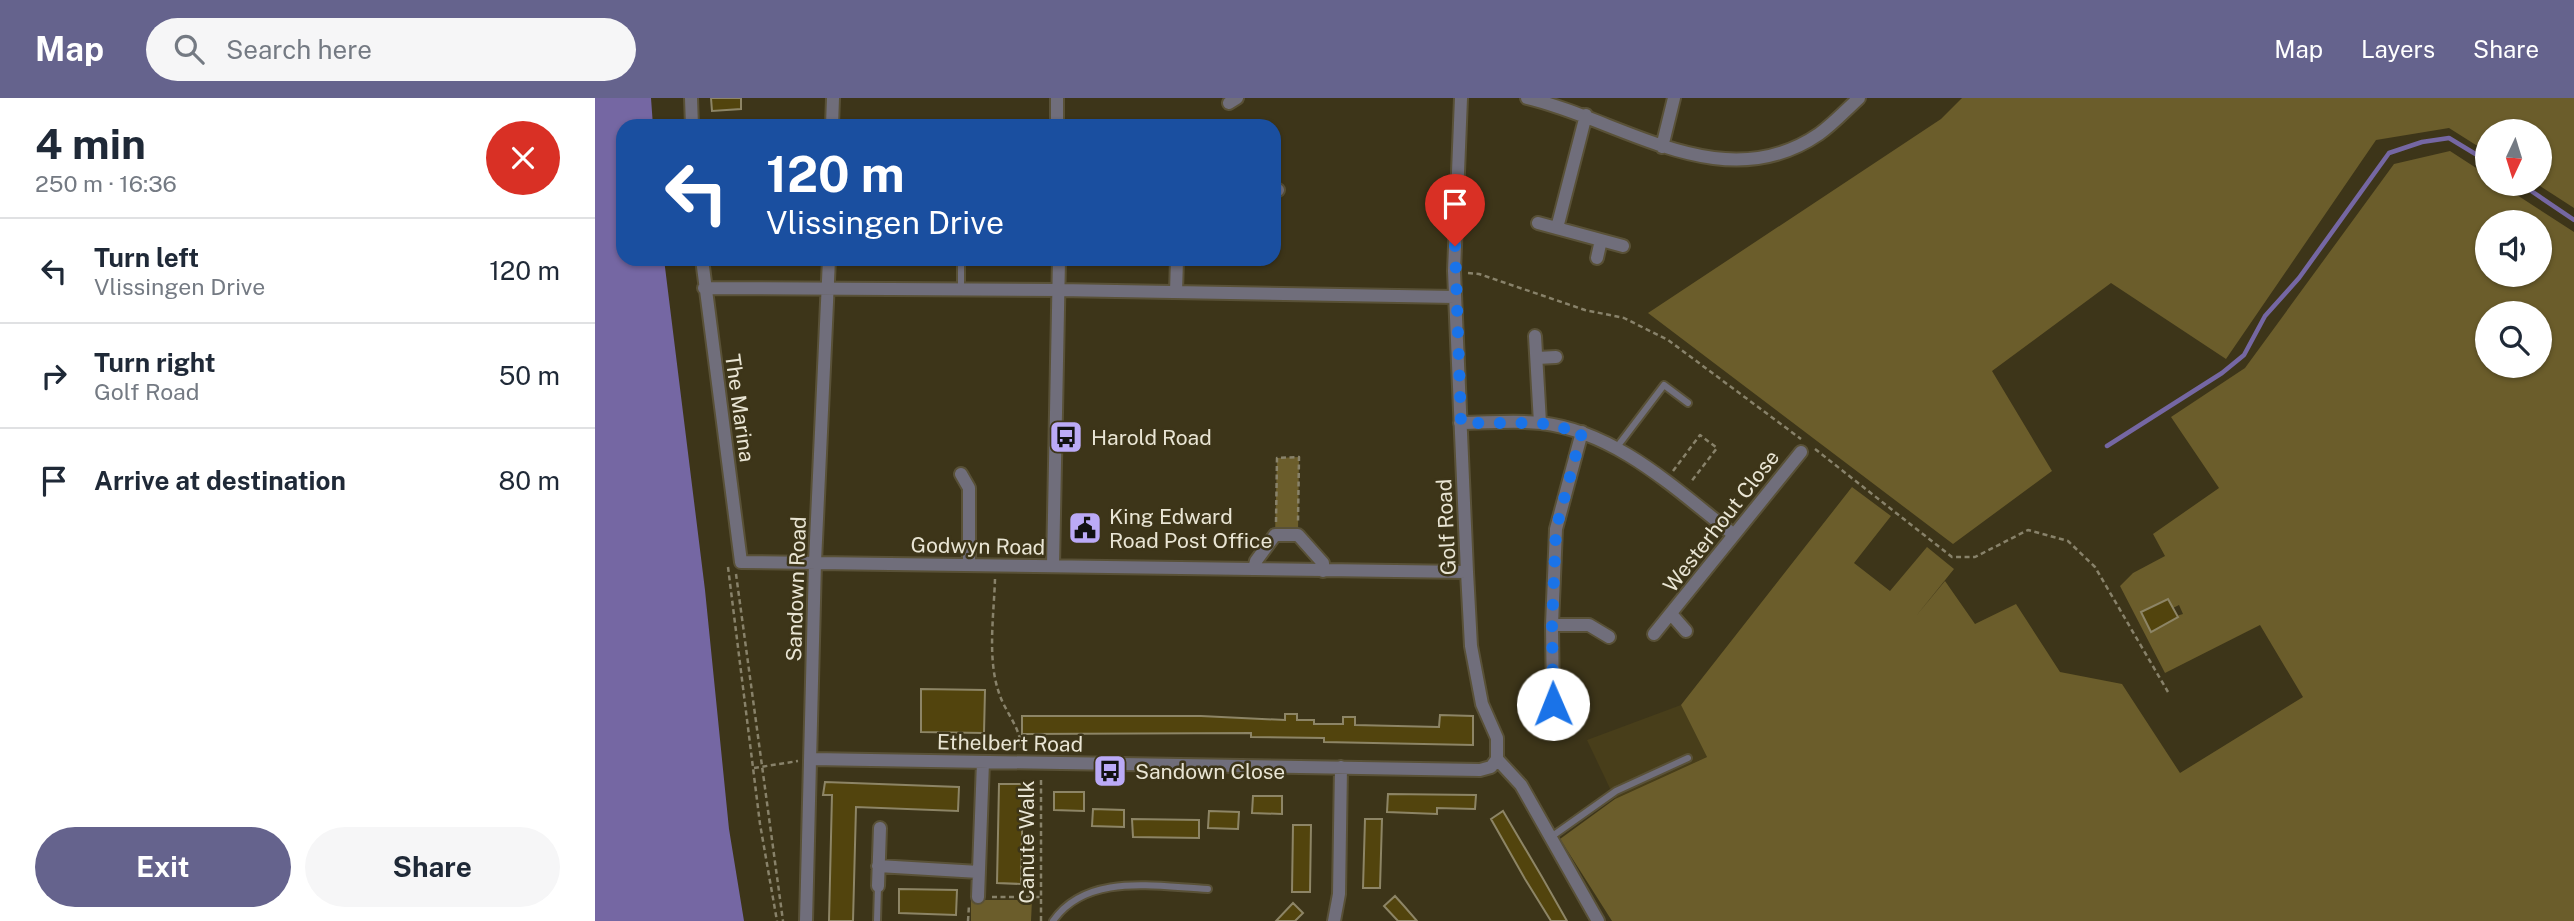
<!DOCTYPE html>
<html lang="en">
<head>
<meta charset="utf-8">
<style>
  body { margin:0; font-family:"Public Sans",sans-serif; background:#f6f6f7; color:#1f2937; height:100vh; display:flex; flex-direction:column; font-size:26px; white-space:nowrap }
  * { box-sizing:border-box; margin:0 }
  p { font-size:23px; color:#747a83 }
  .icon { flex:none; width:38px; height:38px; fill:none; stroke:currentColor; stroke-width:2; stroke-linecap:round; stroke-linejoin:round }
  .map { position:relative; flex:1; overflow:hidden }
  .drawer { display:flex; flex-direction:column; background:#fff; width:595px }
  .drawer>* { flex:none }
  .hud { position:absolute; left:21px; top:21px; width:665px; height:147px; border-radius:21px; box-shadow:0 2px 5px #0004; background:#1a4fa0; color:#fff; overflow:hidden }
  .needle { width:46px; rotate:184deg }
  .fabs { position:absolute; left:1880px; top:21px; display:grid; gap:14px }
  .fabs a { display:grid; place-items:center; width:77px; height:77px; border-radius:50%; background:#fff; box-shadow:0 2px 5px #0004; font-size:35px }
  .pin { position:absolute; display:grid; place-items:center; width:60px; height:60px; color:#fff; margin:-72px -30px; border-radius:50% 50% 50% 0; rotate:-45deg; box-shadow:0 0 7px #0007 }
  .pin .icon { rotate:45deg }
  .me { position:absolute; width:77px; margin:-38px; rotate:359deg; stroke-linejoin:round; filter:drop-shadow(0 0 5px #0008) }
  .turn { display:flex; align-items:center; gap:24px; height:147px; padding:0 35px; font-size:32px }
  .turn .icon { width:91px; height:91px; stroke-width:2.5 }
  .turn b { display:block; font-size:49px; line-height:60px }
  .round { display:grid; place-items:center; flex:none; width:74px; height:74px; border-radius:37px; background:#f6f6f7 }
  .headline { display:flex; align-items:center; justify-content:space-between; height:119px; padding:0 35px }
  h1 { font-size:42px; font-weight:700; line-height:52px }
  .primary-button { display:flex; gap:14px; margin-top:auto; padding:14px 35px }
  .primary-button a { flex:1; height:80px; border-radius:42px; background:#65638d; color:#fff; font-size:28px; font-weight:700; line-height:80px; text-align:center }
  .primary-button a+a { background:#f6f6f7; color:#1f2937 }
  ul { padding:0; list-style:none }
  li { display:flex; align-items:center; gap:21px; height:105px; padding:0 35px; border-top:2px solid #e0e1e3 }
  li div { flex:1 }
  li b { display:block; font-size:26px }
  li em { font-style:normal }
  header { display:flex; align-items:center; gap:42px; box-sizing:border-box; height:98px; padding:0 35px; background:#65638d; color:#fff }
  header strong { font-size:33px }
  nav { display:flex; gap:38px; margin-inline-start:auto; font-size:24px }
  .search { width:490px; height:63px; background:#f6f6f7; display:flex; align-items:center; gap:18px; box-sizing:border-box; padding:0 24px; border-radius:38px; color:#747a83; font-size:26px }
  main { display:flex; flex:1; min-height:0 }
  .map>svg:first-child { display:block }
  .built { fill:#483e1a }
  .green { fill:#6b5d2b; fill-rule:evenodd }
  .water { fill:#7567a3 }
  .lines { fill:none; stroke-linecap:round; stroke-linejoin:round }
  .stream { stroke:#7567a3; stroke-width:4.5 }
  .building { fill:#52440d; stroke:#8d8566; stroke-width:2 }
  .service-casing { stroke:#595137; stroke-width:10 }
  .minor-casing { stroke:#595137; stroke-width:16 }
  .path { stroke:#88826a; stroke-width:2.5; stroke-dasharray:5 3.5; stroke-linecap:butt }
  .service { stroke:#706e7b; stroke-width:6 }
  .minor { stroke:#706e7b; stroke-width:12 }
  .route { stroke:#1a73e8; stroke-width:12; stroke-dasharray:0 21.6 }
  .labels { text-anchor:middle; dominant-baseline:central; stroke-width:5; stroke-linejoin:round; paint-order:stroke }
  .street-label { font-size:21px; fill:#e9e5d4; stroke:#3d3519 }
  .poi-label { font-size:21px; fill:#e9e5d4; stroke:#3d3519; text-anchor:start }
</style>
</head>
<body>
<header>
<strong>Map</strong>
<div class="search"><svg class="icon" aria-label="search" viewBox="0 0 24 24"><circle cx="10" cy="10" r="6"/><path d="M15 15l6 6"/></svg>Search here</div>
<nav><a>Map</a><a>Layers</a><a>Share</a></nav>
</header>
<main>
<section class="drawer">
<div class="headline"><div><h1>4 min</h1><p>250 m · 16:36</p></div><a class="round" style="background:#d93025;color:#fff"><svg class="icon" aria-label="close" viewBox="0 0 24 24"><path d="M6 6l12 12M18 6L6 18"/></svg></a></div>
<ul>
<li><svg class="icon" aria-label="left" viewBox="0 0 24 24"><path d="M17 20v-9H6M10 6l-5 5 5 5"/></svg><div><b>Turn left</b><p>Vlissingen Drive</p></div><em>120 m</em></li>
<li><svg class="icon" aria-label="right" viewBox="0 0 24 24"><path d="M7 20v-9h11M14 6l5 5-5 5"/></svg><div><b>Turn right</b><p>Golf Road</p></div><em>50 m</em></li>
<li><svg class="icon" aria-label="arrive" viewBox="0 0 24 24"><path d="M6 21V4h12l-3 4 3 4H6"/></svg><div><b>Arrive at destination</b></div><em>80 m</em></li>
</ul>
<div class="primary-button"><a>Exit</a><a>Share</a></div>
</section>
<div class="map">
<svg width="1979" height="823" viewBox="0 0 1979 823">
  <rect width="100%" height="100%" fill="#3d3519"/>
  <path class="built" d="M 1086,607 L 1112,659 L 1020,701 L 992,642 Z"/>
  <path class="green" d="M 1367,0 L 1979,0 L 1979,110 L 1942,86 L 1944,86 L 1944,33 L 1892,33 L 1892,54 L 1854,30 L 1781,42 L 1631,261 L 1516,185 L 1397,273 L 1457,373 L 1358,446 L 1053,215 L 1346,21 Z
    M 1855,53 L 1892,77 L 1892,86 L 1905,86 L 1979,134 L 1979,823 L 1017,823 L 965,741 L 1020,701 L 1112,659 L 1086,607 L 1257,389 L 1296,418 L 1259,465 L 1295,493 L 1332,449 L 1359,471 L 1321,518 L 1350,483 L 1380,526 L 1421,506 L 1465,574 L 1527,586 L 1585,675 L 1708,599 L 1665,527 L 1570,575 L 1525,488 L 1538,475 L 1570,458 L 1558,436 L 1624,390 L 1576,319 L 1650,270 L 1799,66 ZM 1892,124 L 1944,124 L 1944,177 L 1892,177 ZM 1892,215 L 1944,215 L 1944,268 L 1892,268 ZM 1573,501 L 1578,510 L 1584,507 L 1588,516 L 1565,523 L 1567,528 L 1556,534 L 1547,514 Z
    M 704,359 L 703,437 L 680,437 L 682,360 Z
    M 376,802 L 437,802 L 436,823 L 376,823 Z"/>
  <path class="water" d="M 0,0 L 56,0 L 58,28 L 28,28 L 28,161 L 69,161 L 110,492 L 134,731 L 149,823 L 0,823 Z"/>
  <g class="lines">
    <path class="stream" d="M 1926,86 L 1979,122
      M 1512,348 L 1627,275 L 1649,257 L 1670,218 L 1704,180 L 1794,55 L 1827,44 L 1854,40 L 1892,63"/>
  </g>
  <path class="building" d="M 116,0 L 146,0 L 146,11 L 117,13 Z
    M 1573,501 L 1583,519 L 1556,534 L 1546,514 Z
    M 326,591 L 390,592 L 389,635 L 326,634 Z
    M 690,616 L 702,616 L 702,622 L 719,622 L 719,626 L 748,626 L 748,619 L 760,619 L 760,627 L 844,629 L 845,617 L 878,618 L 878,647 L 729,644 L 729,640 L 656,639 L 656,635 L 427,636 L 427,618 L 606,618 L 690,622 Z
    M 230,684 L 364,689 L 363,713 L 261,709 L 258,823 L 234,823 L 237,697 L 228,697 Z
    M 404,686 L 428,686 L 426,786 L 402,785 Z
    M 459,694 L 489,694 L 489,713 L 459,712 Z
    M 793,696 L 881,697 L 880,711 L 842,710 L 842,716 L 792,714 Z
    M 658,698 L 687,698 L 687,716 L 657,715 Z
    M 498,711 L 529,712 L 529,729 L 497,728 Z
    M 614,713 L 644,714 L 643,731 L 613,730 Z
    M 908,713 L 947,779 L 972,823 L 956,823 L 930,781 L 896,721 Z
    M 537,721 L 604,722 L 604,740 L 538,739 Z
    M 770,721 L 787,721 L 785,790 L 768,790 Z
    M 698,727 L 716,727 L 715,794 L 697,794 Z
    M 304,791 L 362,792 L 361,817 L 304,815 Z
    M 800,798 L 809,808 L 822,823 L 803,823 L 789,808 Z
    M 698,805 L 708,815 L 700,823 L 681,823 Z"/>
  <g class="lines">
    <defs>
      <path id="service" d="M 366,161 L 366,191
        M 1022,349 L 1069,287 L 1093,305
        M 956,739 L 1021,693 L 1093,660
        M 282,823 L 283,788
        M 458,823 C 492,774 561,789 613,791"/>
      <path id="minor" d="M 96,0 L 97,28
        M 462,0 L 462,28
        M 866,0 L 859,173 L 872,474 L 876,548 L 887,606 L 902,640 L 902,661
        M 932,0 C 1027,22 1128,102 1224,36 C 1238,26 1251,12 1264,0
        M 634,5 L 642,0
        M 237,28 L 238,0
        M 1067,49 L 1079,0
        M 679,92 L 683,92
        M 943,125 L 1028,148
        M 962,130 L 991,17
        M 1002,160 L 1006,142
        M 107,161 L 146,464 L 872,474
        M 109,190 L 464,192 L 860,199
        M 581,194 L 582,161
        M 940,238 L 945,325
        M 942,260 L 961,259
        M 865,325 C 892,325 920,322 946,325 C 1022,334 1080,391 1138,436
        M 366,376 L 374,390 L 374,466
        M 458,468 L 464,161
        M 659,471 L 661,463 L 680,437 L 703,437 L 728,465 L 728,473
        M 1077,517 L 1091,533
        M 957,527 L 994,527 L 1014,539
        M 1059,536 L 1206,354
        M 958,606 L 957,527 L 961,431 L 987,334
        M 217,661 L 885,672 L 896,669 L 902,661
        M 902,661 L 926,687 L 1003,823
        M 283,768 L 384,774
        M 283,788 L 285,730
        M 383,799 L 388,664
        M 211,823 L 220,464 L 234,161
        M 739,823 L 744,796 L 746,669"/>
    </defs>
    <use href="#service" class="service-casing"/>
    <use href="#minor" class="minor-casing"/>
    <path class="path" d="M 873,175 L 884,176 L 990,212 L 1029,220 L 1073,242 L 1206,341
      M 1220,351 L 1357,459 L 1380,459 L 1433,432 L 1473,443 L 1500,469 L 1573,594
      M 1078,373 L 1105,337 L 1122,350 L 1095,385
      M 681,424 L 682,360 L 704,359 L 703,423
      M 133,469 L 165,726 L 182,823
      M 141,476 L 188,823
      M 400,481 C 399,516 392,561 404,595 C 410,614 426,630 426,650
      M 159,670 L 203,663
      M 397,799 L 446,799
      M 373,823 L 374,807
      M 446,823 L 446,679"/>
    <use href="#service" class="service"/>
    <use href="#minor" class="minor"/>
  </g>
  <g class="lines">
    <path class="route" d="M 860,148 L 866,325 L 945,325 L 987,334 L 961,431 L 957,527 L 958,606"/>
  </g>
  <defs>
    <symbol id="bus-square" viewBox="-11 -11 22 22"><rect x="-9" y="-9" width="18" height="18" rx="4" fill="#bbaaf6" stroke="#3d3519"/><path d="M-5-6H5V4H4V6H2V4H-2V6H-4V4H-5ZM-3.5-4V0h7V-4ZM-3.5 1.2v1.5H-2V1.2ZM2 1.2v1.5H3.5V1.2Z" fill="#111"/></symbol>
    <symbol id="civic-square" viewBox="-11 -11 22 22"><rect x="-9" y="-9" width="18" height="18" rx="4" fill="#bbaaf6" stroke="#3d3519"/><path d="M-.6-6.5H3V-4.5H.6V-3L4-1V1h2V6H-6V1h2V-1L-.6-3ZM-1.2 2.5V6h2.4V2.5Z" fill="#111"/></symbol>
  </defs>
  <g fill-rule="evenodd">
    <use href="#bus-square" x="452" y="320" width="38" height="38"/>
    <use href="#civic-square" x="471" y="411" width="38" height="38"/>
    <use href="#bus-square" x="496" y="654" width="38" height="38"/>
  </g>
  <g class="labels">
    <g class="street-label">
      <text transform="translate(145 310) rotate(82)">The Marina</text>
      <text transform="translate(1126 423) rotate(-52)">Westerhout Close</text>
      <text transform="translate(851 429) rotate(-93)">Golf Road</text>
      <text transform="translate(383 448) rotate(1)">Godwyn Road</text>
      <text transform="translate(201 491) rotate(-88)">Sandown Road</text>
      <text transform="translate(415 645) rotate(1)">Ethelbert Road</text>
      <text transform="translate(431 744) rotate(-90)">Canute Walk</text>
    </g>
    <g class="poi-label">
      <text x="496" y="339">Harold Road</text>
      <text x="514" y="418">King Edward<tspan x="514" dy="24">Road Post Office</tspan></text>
      <text x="540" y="673">Sandown Close</text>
    </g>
  </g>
</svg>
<div class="fabs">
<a><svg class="needle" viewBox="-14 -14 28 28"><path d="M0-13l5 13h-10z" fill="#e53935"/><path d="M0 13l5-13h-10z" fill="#747a83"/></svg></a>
<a><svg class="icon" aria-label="sound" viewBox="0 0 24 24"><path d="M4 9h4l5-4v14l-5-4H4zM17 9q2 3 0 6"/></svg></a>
<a><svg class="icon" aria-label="search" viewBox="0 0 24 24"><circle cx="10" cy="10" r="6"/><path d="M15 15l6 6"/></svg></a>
</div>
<div class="pin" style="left:860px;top:148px;background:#d93025"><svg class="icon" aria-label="arrive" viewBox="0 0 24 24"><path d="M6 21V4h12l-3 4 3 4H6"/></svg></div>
<svg class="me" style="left:958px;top:606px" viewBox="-20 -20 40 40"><circle r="19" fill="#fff"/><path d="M0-13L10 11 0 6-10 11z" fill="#1a73e8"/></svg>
<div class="hud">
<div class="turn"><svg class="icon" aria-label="left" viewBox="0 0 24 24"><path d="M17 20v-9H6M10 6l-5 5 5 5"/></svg><div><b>120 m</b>Vlissingen Drive</div></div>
</div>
</div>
</main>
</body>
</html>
